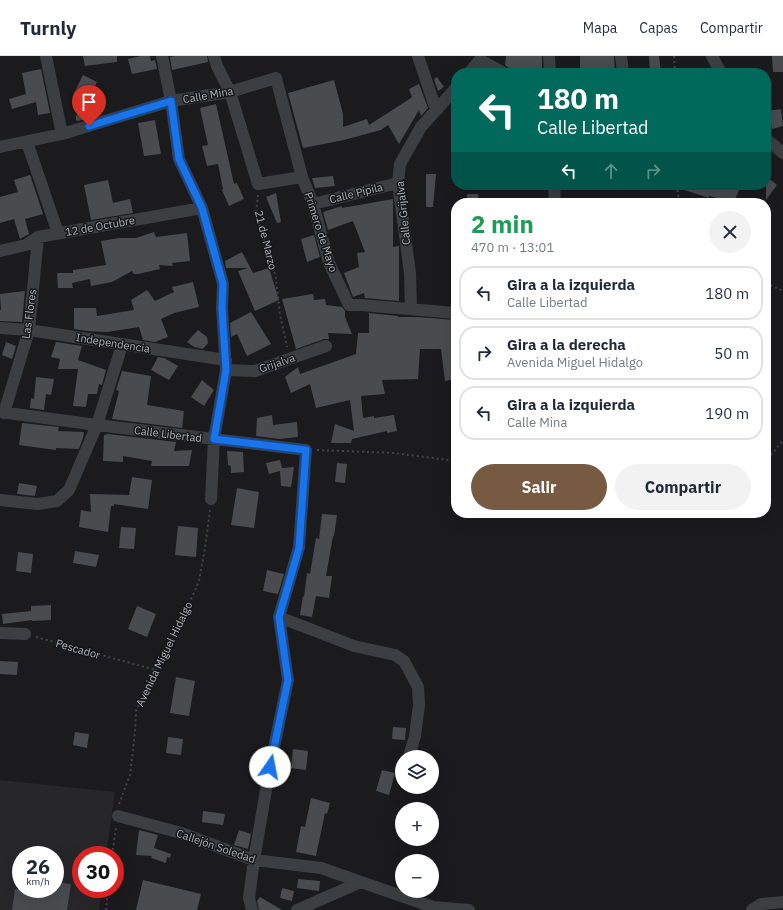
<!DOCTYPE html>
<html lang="es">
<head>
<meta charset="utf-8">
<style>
  body { margin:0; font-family:"IBM Plex Sans",sans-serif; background:#f2f2f3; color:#1f2937; height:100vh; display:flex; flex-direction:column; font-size:15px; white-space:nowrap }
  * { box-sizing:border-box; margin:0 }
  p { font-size:13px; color:#747a83 }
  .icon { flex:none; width:22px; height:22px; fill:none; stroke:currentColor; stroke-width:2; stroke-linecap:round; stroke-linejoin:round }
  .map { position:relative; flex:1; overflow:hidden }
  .side { position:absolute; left:451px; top:142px; width:320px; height:320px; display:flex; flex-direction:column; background:#fff; border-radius:16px; box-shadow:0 4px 16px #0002 }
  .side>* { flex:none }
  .hud { position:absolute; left:451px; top:12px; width:320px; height:122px; border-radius:16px; box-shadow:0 4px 16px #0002; background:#00695c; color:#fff; overflow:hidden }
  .controls { position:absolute; left:395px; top:694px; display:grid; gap:8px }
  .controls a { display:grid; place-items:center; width:44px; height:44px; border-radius:50%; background:#fff; box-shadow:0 4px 16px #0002; font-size:20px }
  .speed { position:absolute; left:12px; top:790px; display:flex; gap:8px; font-size:20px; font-weight:700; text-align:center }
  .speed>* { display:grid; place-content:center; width:52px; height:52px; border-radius:50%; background:#fff; box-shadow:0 4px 16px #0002; line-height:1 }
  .speed small { font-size:10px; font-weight:400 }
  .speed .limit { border:6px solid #d22; background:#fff; color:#111 }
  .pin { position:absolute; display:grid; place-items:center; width:34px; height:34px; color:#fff; margin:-41px -17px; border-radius:50% 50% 50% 0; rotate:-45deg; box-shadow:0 0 4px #0007 }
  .pin .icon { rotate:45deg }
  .me { position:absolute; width:44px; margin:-22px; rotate:12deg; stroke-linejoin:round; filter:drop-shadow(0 0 3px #0008) }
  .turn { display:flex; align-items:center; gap:14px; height:84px; padding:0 20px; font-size:18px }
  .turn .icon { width:52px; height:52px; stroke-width:2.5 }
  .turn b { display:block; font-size:28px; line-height:34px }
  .lanes { display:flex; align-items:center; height:38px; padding:0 20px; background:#0003; justify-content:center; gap:20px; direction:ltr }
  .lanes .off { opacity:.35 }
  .round { display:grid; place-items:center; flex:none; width:42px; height:42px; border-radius:21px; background:#f2f2f3 }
  .headline { display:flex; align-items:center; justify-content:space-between; height:68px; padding:0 20px }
  h1 { font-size:24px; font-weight:800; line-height:30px; color:#1e9e55 }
  .primary-button { display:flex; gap:8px; margin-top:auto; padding:8px 20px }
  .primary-button a { flex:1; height:46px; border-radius:24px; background:#765a42; color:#fff; font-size:16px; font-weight:800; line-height:46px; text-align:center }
  .primary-button a+a { background:#f2f2f3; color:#1f2937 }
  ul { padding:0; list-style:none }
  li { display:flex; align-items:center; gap:12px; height:54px; margin:0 8px 6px; padding:0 12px; border:2px solid #e0e1e3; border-radius:16px }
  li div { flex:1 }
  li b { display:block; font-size:15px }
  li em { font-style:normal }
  header { display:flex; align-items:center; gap:24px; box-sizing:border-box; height:56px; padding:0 20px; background:#fff; border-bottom:1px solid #e0e1e3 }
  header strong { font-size:19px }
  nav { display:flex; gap:22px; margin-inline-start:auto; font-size:14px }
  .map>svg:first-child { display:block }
  .built { fill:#27272a; fill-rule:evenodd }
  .building { fill:#4a4b4f }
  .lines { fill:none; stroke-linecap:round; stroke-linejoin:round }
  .path { stroke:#424548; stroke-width:2; stroke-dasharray:2 3; stroke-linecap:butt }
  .minor { stroke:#3c3e41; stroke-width:12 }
  .route-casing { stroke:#114b97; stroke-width:10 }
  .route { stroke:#1a73e8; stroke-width:7 }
  .labels { text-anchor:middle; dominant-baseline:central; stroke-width:3; stroke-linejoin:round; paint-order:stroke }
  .street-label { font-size:11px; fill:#afb4bb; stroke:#161618 }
</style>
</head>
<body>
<header>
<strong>Turnly</strong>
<nav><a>Mapa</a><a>Capas</a><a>Compartir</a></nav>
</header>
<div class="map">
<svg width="783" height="854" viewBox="0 0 783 854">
  <rect width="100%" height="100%" fill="#1b1b1d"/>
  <path class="built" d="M 0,724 L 115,736 L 106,799 L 81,799 L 81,833 L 102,833 L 99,854 L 0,854 ZM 21,799 L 55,799 L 55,833 L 21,833 Z"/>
  <path class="building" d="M 83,0 L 117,0 L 117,6 L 85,10 Z
    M 141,0 L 150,0 L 151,5 L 155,4 L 157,13 L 132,18 L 128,3 Z
    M 175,0 L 207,0 L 208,6 L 172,14 L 170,1 Z
    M 506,0 L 542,0 L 542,17 L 518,17 L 511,15 L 510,13 L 505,9 Z
    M 580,0 L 614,0 L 615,17 L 580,17 Z
    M 649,0 L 659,0 L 661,17 L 650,17 Z
    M 772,0 L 783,0 L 783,16 L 773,16 Z
    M 41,13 L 50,57 L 38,59 L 36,46 L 12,53 L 9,43 L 26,38 L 22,17 Z
    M 83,19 L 97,26 L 87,48 L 72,41 Z
    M 437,21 L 444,31 L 438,35 L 434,23 Z
    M 334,24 L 343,58 L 343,71 L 367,63 L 369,69 L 408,44 L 412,41 L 409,33 L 419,28 L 428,52 L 421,60 L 419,54 L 399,88 L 388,69 L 381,74 L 344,84 L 303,92 L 288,37 Z
    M 216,48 L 234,128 L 237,127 L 244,143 L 229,150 L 222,134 L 223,133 L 218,108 L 207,110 L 202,90 L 208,89 L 200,52 Z
    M 79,53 L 91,59 L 89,62 L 78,65 L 76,64 L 76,61 Z
    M 781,53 L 783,70 L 772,73 L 768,55 Z
    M 155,64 L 161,98 L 144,100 L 138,67 Z
    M 426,118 L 436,118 L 433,151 L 426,151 Z
    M 30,119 L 43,158 L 25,163 L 29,178 L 20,183 L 14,163 L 0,167 L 0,141 L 18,136 L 14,124 Z
    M 333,120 L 335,130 L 315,132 L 312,122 Z
    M 766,120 L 777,129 L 766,144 Z
    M 108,124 L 113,147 L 130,143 L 133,157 L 91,164 L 84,129 Z
    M 676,129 L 741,129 L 734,146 L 709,140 L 709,142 L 675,131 Z
    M 276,137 L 281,166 L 277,167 L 266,141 Z
    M 467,138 L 478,138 L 479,147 L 468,147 Z
    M 393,143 L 393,191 L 399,190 L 399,245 L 365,242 L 364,237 L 353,241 L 344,217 L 359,211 L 357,197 L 365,196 L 353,165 L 328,174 L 323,156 L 342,150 L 342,152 Z
    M 154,176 L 156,181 L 187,177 L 190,205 L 172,207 L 173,210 L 159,209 L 160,213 L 138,218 L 134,218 L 132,215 L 112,226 L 91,230 L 90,223 L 72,227 L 73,232 L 58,232 L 57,217 L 73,217 L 73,214 L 106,209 L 101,185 L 119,182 L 136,182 Z
    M 314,179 L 320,201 L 307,206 L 301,183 Z
    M 242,196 L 253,217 L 269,212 L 279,244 L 255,255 L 238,215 L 248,212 L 226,212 L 225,205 Z
    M 193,226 L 199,251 L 174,257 L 161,263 L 168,281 L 155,286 L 143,284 L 139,271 L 107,276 L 87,275 L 74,273 L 74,252 L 96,252 L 97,260 L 134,254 L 131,244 L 147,234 L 155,245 L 174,236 L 172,231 Z
    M 25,235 L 22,266 L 0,265 L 0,254 L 1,254 L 0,238 Z
    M 313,238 L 314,244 L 325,243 L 326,249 L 342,251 L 345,255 L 345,261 L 352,278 L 328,277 L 329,283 L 324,283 L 296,293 L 282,243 Z
    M 251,256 L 271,288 L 247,300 L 237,278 L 231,281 L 230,267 Z
    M 369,257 L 398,260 L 398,261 L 417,261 L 456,264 L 456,323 L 445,325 L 441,293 L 420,293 L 418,323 L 382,324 L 385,338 L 361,340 L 363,362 L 374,360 L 374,362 L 394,359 L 397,375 L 387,377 L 387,375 L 352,383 L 351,387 L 331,387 L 335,368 L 354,375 L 350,344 L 316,352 L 310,328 L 291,337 L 285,321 L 298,311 L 300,318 L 356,298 L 358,277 L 369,277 Z
    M 198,274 L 207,281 L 208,287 L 203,293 L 194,291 L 187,286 Z
    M 6,286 L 16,290 L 12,303 L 2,299 Z
    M 56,286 L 82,290 L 78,304 L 106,314 L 102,329 L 99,328 L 97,338 L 88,338 L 86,351 L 73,350 L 78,313 L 58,313 L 60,303 L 51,301 Z
    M 158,301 L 164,302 L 178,310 L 169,324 L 151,314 Z
    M 122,315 L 151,320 L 147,349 L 184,355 L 182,372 L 112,363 L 119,335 L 116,334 Z
    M 36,321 L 54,323 L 51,339 L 46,338 L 44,354 L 30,352 L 31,342 L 34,343 Z
    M 202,324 L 214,334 L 204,350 L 191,341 Z
    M 272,359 L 273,369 L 297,366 L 298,381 L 279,383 L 256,380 L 257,362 Z
    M 22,367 L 59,371 L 58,375 L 84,376 L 83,382 L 79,393 L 56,392 L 56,394 L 19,389 Z
    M 108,378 L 176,386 L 174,395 L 192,394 L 189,410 L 151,410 L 152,405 L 123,400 L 123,406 L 103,405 L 104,379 Z
    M 227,395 L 243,396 L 244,416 L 231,417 L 231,410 L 228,409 Z
    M 280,404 L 282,412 L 294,411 L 291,431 L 281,430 L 280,415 L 269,418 L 266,407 Z
    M 337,407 L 347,408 L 345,427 L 335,426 Z
    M 132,421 L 152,424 L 148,453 L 114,448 L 114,450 L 111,450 L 108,476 L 79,471 L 81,454 L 91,456 L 90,438 L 129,439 Z
    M 19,427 L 37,430 L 35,440 L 17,438 Z
    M 237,432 L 259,436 L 254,472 L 231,469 Z
    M 322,458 L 337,459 L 334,480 L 333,480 L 326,520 L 332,520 L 329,542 L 316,540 L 312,561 L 300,559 L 303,540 L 304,541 L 307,517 L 310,518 L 316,482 L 319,483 Z
    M 178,470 L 198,472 L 196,501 L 175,499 Z
    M 121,471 L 136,472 L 134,493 L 119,492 Z
    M 75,495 L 99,499 L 96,511 L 73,507 Z
    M 18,496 L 33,498 L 31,517 L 16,515 Z
    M 267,514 L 284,518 L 278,538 L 263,535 Z
    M 51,549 L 51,564 L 32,565 L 32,564 L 3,568 L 2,558 L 31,555 L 31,550 Z
    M 137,550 L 156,558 L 147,581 L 128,573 Z
    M 0,605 L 18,606 L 17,619 L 0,618 Z
    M 176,621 L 195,625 L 189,660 L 170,657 Z
    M 393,671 L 406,672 L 405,684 L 392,683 Z
    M 75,676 L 89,678 L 87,692 L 73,689 Z
    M 168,681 L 183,683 L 181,699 L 166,697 Z
    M 293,693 L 308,695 L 306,714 L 291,712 Z
    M 382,714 L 395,717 L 389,739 L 376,735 Z
    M 311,742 L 330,747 L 327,758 L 325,757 L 316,800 L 296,796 L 301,770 L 305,771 Z
    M 203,755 L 225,758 L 223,769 L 202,766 Z
    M 139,774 L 158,779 L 154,792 L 171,798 L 170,802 L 167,801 L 166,807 L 151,802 L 152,800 L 136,799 Z
    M 239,774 L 251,778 L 248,793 L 234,789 Z
    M 298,823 L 320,825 L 319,835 L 297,832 Z
    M 143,824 L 201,838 L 197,854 L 136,854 Z
    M 55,826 L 71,828 L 67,854 L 12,854 L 15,833 L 55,833 Z
    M 282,832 L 294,835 L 292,845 L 280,842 Z
    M 260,841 L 282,854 L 259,854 L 257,845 Z"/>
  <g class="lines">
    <path class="path" d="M 674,0 L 675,17
      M 677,129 L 679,147
      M 565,133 L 586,129
      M 258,139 L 256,157 L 276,222 L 280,259 L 287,291
      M 766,227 L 783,235
      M 317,394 L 394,397 L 456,405
      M 771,399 L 783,384
      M 36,581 L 156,614
      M 119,748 L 130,719 L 135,676 L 136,655 L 147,630 L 177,576 L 199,525 L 205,492 L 210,454
      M 112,799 L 116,772
      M 106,854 L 108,833"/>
    <path class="minor" d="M 46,0 L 62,78
      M 162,0 L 171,45 L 179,103 L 202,152 L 223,228 L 222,252 L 226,314 L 214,383 L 211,443
      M 214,0 L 217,10 L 230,36 L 258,128 L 302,121
      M 418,0 L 434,48 L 438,53
      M 549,0 L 550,17
      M 621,0 L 623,17
      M 712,0 L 721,17
      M 469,17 L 480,4 L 504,17
      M 766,83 L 783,97
      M 27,86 L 58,177
      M 0,91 L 62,78 L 171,45 L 230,36 L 276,22 L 302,121 L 313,148 L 329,207 L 349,249 L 361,249 L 456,257
      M 554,129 L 555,147
      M 313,148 L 398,127
      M 0,195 L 26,189 L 38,181 L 202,152
      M 411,253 L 410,217 L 398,127 L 400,108 L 421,71 L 456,32
      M 0,272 L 29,274 L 226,304
      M 226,314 L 255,315 L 326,290
      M 0,356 L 97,369 L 306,394 L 299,491 L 279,561 L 288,624 L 270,711 L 254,804 L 249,842 L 252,854
      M 4,357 L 29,274 L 38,181
      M 0,444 L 38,448 L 57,445 L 69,434 L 97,369 L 122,289
      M 279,561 L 354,590 L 395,599 L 404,605 L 418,631 L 419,649 L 415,680 L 410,697
      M 0,577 L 25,578
      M 118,760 L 181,777 L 254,804 L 321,812 L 361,826
      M 297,854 L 361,826 L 433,851 L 469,854
      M 752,854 L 761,848 L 783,846"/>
  </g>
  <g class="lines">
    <defs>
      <path id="route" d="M 89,70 L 171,45 L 179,103 L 202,152 L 223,228 L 222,252 L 226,314 L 214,383 L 306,394 L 299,492 L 279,561 L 288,624 L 270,711"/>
    </defs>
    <use href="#route" class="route-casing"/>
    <use href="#route" class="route"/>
  </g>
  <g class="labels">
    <g class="street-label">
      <text transform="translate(208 39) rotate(-10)">Calle Mina</text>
      <text transform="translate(356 137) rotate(-14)">Calle Pípila</text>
      <text transform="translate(403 157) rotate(-96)">Calle Grijalva</text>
      <text transform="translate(100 170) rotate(-10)">12 de Octubre</text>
      <text transform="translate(321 176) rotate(72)">Primero de Mayo</text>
      <text transform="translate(266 184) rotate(76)">21 de Marzo</text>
      <text transform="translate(29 258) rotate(-82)">Las Flores</text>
      <text transform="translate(113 287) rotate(9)">Independencia</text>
      <text transform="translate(277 307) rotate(-19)">Grijalva</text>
      <text transform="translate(168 378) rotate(7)">Calle Libertad</text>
      <text transform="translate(78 593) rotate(16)">Pescador</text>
      <text transform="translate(164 598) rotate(-64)">Avenida Miguel Hidalgo</text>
      <text transform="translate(216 790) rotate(19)">Callejón Soledad</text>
    </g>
  </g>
</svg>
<div class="controls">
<a><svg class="icon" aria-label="layers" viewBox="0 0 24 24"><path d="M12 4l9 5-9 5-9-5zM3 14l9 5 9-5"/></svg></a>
<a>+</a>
<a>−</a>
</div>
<div class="speed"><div>26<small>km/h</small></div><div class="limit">30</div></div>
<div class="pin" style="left:89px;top:70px;background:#d93025"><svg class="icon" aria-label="arrive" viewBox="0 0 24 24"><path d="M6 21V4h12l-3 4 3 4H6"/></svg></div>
<svg class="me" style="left:270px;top:711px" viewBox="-20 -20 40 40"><circle r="19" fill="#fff"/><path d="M0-13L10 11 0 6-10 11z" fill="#1a73e8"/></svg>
<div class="hud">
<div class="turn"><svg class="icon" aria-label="left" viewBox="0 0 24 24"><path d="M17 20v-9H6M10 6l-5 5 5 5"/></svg><div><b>180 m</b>Calle Libertad</div></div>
<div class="lanes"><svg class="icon" aria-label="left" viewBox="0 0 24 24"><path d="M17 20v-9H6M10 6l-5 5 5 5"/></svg><svg class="icon off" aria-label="ahead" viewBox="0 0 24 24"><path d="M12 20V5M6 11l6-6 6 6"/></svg><svg class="icon off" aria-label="right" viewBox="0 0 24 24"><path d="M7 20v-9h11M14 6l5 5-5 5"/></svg></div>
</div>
<section class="side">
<div class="headline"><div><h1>2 min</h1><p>470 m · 13:01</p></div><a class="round"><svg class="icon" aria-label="close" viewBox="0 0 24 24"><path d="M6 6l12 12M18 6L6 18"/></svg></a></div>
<ul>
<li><svg class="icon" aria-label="left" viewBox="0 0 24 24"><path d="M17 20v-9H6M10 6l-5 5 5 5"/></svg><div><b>Gira a la izquierda</b><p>Calle Libertad</p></div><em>180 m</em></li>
<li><svg class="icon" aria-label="right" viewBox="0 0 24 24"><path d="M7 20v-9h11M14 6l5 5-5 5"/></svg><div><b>Gira a la derecha</b><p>Avenida Miguel Hidalgo</p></div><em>50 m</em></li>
<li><svg class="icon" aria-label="left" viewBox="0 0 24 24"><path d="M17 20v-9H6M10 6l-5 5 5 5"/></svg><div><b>Gira a la izquierda</b><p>Calle Mina</p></div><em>190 m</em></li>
</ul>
<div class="primary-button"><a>Salir</a><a>Compartir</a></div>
</section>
</div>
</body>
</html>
